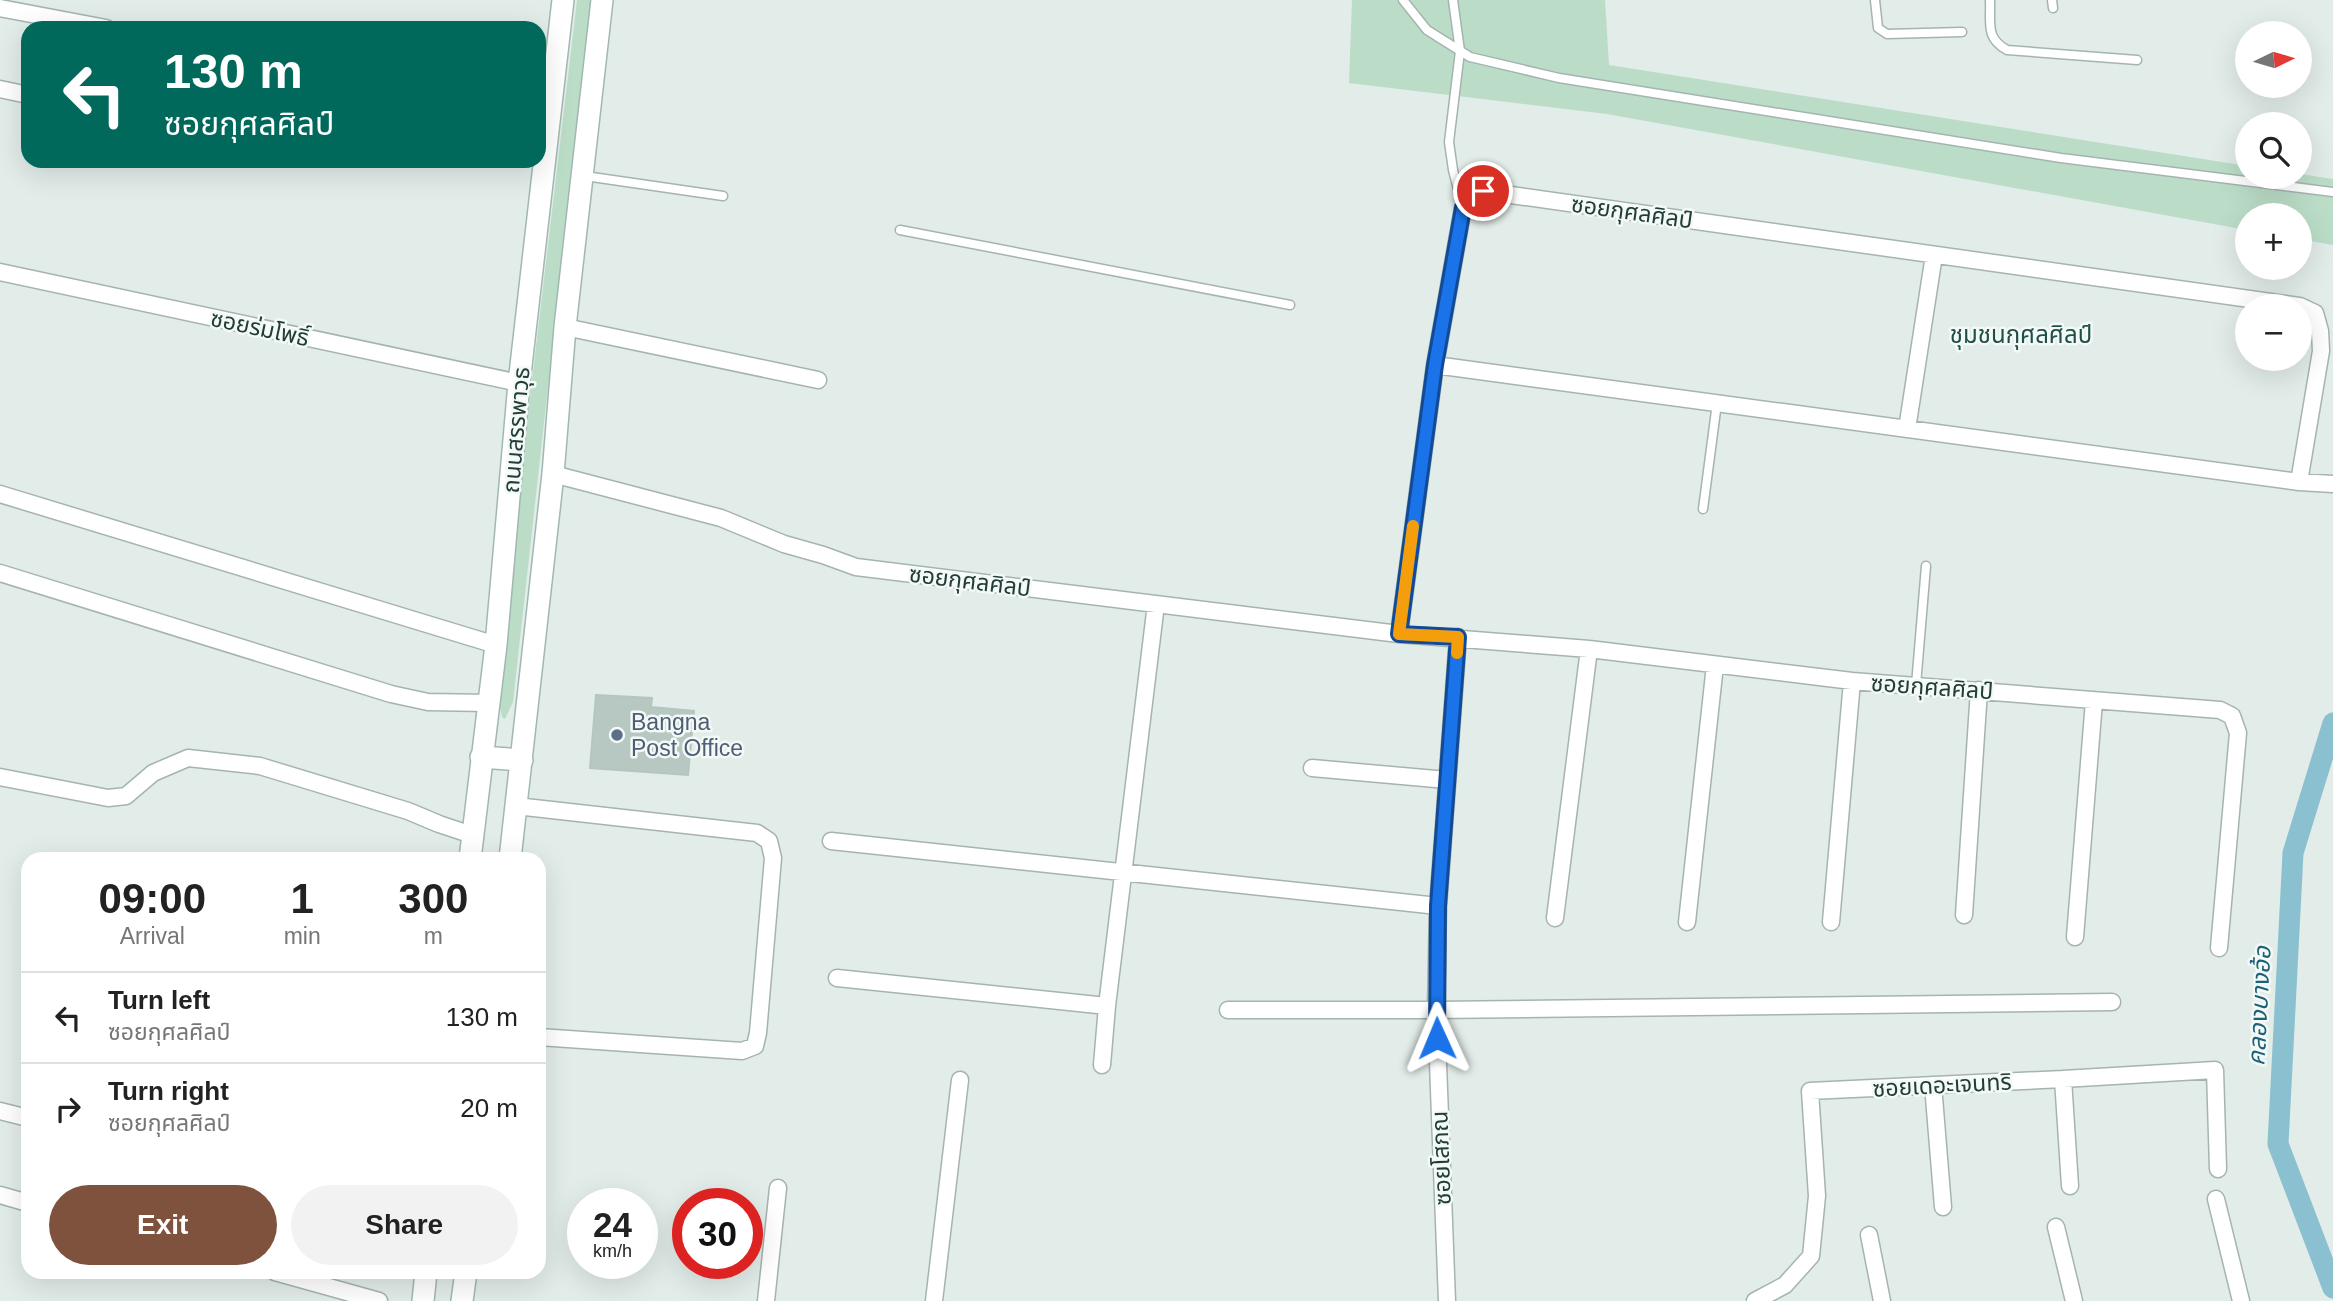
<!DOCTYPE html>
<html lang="en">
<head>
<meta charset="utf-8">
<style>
  body { margin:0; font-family:Helvetica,"Noto Sans Thai",sans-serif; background:#f2f2f2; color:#222; height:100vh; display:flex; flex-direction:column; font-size:26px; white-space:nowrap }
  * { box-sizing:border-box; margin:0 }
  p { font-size:23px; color:#767676 }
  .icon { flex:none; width:38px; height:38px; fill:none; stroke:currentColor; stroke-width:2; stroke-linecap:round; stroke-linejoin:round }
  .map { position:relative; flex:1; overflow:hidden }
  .side { position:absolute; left:21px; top:852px; width:525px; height:427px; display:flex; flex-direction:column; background:#fff; border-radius:21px; box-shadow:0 7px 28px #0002 }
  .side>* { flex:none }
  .hud { position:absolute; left:21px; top:21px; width:525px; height:147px; border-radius:21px; box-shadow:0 7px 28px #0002; background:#00695c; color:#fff; overflow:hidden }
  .needle { width:46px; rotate:85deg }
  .fabs { position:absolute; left:2235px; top:21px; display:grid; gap:14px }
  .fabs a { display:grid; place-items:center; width:77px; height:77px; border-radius:50%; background:#fff; box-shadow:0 7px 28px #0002; font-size:35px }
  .speed { position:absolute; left:567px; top:1188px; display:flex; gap:14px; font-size:35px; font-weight:700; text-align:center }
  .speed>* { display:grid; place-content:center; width:91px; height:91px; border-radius:50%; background:#fff; box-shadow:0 7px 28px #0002; line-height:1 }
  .speed small { font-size:18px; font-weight:400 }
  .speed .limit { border:10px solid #d22; background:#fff; color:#111 }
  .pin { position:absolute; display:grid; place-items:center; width:60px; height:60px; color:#fff; margin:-30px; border:4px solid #fff; border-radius:50%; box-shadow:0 2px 7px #0007 }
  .me { position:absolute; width:77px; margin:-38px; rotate:359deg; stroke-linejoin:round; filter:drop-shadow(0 0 5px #0008) }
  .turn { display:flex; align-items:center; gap:24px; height:147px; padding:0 28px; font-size:32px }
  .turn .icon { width:91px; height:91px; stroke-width:2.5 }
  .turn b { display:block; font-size:49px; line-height:60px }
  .eta { display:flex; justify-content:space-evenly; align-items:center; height:119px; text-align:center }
  .eta b { font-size:42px; font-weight:700; line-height:49px }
  .cta { display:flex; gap:14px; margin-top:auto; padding:14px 28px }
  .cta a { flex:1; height:80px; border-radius:42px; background:#7e523d; color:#fff; font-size:28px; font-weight:700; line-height:80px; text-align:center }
  .cta a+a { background:#f2f2f2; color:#222 }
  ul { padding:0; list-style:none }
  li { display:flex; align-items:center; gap:21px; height:91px; padding:0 28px; border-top:2px solid #e0e0e0 }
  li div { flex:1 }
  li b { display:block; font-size:26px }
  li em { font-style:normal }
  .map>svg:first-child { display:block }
  .green { fill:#bbddc7 }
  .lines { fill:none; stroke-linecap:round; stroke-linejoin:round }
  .canal { stroke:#8bc0d0; stroke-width:21 }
  .building { fill:#b7c7c2; stroke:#b5c6c0; stroke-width:2 }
  .service-casing { stroke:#a5b4b0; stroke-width:11 }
  .minor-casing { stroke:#a5b4b0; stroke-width:19 }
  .secondary-casing { stroke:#a1b8b1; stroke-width:24 }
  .service { stroke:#fff; stroke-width:8 }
  .minor { stroke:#fff; stroke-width:16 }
  .secondary { stroke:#fff; stroke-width:21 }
  .route-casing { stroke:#114b97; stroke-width:18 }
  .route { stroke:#1a73e8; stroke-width:12 }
  .slow { stroke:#f59e0b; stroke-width:12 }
  .service-dot { fill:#5c6f8a; stroke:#f3f9f6; stroke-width:2.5 }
  .labels { text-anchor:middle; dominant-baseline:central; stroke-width:5; stroke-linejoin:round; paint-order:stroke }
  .street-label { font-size:23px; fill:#223d38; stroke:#f3f9f6 }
  .service-label { font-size:23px; fill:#4e5e75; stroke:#f3f9f6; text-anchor:start }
  .neighbourhood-label { font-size:24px; fill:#1f4f47; stroke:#f3f9f6 }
  .water-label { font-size:24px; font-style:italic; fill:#1d6178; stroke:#f3f9f6 }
</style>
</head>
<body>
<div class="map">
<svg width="2333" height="1301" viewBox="0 0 2333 1301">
  <rect width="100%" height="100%" fill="#e2ece8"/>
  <path class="green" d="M 577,0 L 591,0 L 513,702 L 505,719 L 502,717 L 499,703 L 531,389 Z
    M 1352,0 L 1605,0 L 1609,65 L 2247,166 L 2247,177 L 2300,177 L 2300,174 L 2333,179 L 2333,245 L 2300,239 L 2300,215 L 2247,215 L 2247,230 L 1607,114 L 1349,83 Z"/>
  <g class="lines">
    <path class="canal" d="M 2333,723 L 2293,853 L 2278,1144 L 2333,1288"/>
  </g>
  <path class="building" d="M 596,695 L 652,698 L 651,707 L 694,711 L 688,775 L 590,768 Z"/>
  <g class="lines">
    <defs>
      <path id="service" d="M 1403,0 L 1427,30 L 1470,57 L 1559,78 L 2061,158 L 2333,192
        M 1453,0 L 1460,51 L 1449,142 L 1453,170 L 1463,208
        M 1875,0 L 1878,28 L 1887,34 L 1962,32
        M 1990,0 C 1991,23 1985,38 2007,50 L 2137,60
        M 2052,0 L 2053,8
        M 585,176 L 723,196
        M 900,230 L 1290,305
        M 1703,509 L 1717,403
        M 1916,685 L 1926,566"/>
      <path id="minor" d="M 0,8 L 106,28
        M 0,89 L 28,95
        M 0,272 L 519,383
        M 565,327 L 818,380
        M 1435,365 L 2299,482 L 2333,484
        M 1907,429 L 1934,255
        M 553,474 L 721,518 L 784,544 L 823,555 L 856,567 L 1399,634 L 1589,649 L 1852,681 L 2220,710 L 2232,716 L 2238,733 L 2219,948
        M 2299,482 L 2321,351 L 2320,331 L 2315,313 L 2300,306
        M 0,494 L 496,645
        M 0,573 L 391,694 L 428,702 L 488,703
        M 1399,634 L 1435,365 L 1463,208 L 1471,194 L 1483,191 L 2299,306
        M 1312,768 L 1447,780
        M 0,777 L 108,798 L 126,796 L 153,773 L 188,758 L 260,766 L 408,811 L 439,824 L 472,835
        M 516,806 L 757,833 L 769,841 L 773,858 L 758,1033 L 755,1046 L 742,1051 L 539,1037
        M 831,841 L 1438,906
        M 1964,915 L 1979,690
        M 1555,918 L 1589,649
        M 1687,922 L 1715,665
        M 1831,922 L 1852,681
        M 2075,937 L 2094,701
        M 837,978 L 1107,1006
        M 1228,1010 L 1436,1010 L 2112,1002
        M 1102,1065 L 1107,1006 L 1156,604
        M 2063,1079 L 2070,1186
        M 1933,1085 L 1943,1207
        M 0,1111 L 28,1118
        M 0,1195 L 28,1203
        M 2216,1199 L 2241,1301
        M 2056,1227 L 2074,1301
        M 1869,1235 L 1882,1301
        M 275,1272 L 379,1301
        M 766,1301 L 778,1188
        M 934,1301 L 960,1080
        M 1447,1301 L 1436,1010 L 1438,906 L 1458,637
        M 1755,1301 L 1785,1285 L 1811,1256 L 1817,1196 L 1810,1091 L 2063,1079 L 2215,1070 L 2218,1169"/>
      <path id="secondary" d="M 481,757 L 522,760
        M 470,859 L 496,645 L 519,383 L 563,0
        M 510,859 L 553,474 L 565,327 L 602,0
        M 423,1301 L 426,1272
        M 462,1301 L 466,1272"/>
    </defs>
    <use href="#service" class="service-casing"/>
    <use href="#minor" class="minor-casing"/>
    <use href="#secondary" class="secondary-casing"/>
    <use href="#service" class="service"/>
    <use href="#minor" class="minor"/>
    <use href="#secondary" class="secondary"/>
  </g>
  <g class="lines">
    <defs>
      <path id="route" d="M 1437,1038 L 1438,906 L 1458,637 L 1399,634 L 1435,365 L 1463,208 L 1471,194 L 1483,191"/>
    </defs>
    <use href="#route" class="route-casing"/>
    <use href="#route" class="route"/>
    <path class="slow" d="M 1413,526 L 1399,634 L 1458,637 L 1457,653"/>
  </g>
  <circle class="service-dot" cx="617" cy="735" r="7"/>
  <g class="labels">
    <g class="street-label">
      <text transform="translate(1632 212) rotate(8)">ซอยกุศลศิลป์</text>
      <text transform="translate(260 328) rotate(12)">ซอยร่มโพธิ์</text>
      <text transform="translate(516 430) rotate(-85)">ถนนสรรพาวุธ</text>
      <text transform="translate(970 581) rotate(7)">ซอยกุศลศิลป์</text>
      <text transform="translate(1932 687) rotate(4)">ซอยกุศลศิลป์</text>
      <text transform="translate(1942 1085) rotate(-3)">ซอยเดอะเจนทริ</text>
      <text transform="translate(1441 1158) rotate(-92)">ซอยโสภณ</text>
    </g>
    <g class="service-label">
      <text x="631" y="722">Bangna<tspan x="631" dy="26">Post Office</tspan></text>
    </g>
    <g class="neighbourhood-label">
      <text x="2021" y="334">ชุมชนกุศลศิลป์</text>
    </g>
    <g class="water-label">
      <text transform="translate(2259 1006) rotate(-87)">คลองบางอ้อ</text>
    </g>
  </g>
</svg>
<div class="fabs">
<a><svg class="needle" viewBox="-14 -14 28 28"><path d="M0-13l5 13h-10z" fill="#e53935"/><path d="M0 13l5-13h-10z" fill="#767676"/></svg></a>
<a><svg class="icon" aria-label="search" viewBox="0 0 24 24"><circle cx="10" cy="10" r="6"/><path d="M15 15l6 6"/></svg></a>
<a>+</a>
<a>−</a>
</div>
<div class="speed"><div>24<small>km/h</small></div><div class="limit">30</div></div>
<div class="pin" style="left:1483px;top:191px;background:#d93025"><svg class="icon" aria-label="arrive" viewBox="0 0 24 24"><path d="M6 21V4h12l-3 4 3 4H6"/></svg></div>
<svg class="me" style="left:1437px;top:1038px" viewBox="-20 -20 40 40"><path d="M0-17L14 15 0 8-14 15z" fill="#1a73e8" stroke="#fff" stroke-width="4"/></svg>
<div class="hud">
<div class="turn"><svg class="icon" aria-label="left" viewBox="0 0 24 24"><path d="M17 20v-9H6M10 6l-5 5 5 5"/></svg><div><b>130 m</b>ซอยกุศลศิลป์</div></div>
</div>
<section class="side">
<div class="eta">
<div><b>09:00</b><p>Arrival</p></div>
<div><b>1</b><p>min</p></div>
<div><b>300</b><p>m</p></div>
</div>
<ul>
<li><svg class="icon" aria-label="left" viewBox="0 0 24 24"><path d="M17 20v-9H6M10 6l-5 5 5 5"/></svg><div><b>Turn left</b><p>ซอยกุศลศิลป์</p></div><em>130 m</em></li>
<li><svg class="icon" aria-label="right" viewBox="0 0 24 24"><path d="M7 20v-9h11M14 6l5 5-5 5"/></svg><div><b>Turn right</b><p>ซอยกุศลศิลป์</p></div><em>20 m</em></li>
</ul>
<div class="cta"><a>Exit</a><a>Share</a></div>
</section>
</div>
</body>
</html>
